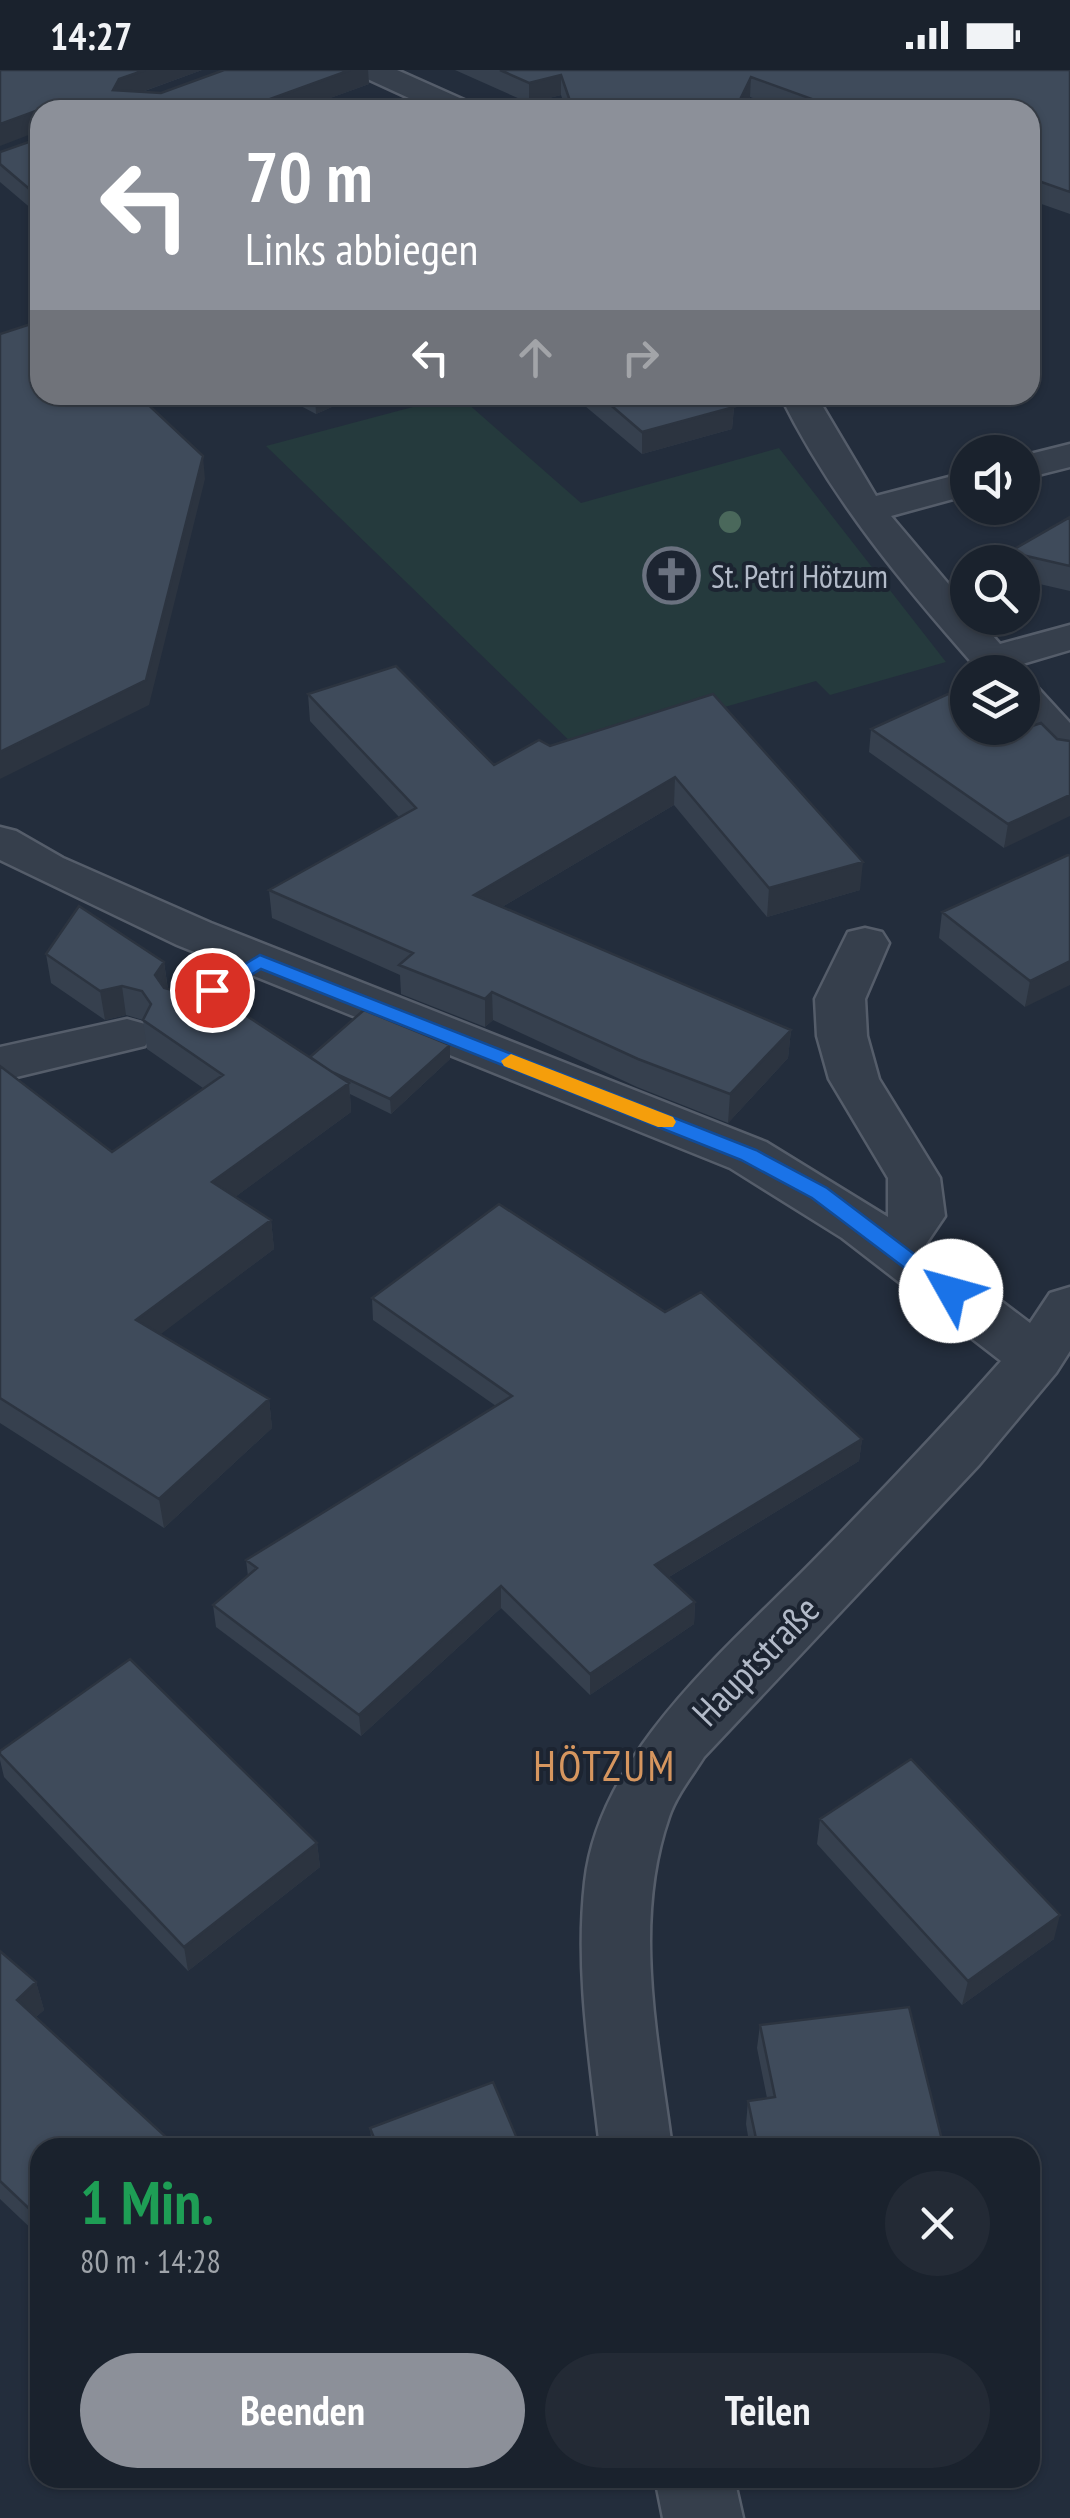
<!DOCTYPE html>
<html lang="de">
<head>
<meta charset="utf-8">
<style>
  body { margin:0; font-family:"PT Sans Narrow",sans-serif; background:#232a35; color:#f1f3f6; height:100vh; display:flex; flex-direction:column; font-size:38px; white-space:nowrap }
  * { box-sizing:border-box; margin:0 }
  p { font-size:32px; color:#9fa4aa }
  .icon { flex:none; width:55px; height:55px; fill:none; stroke:currentColor; stroke-width:2; stroke-linecap:round; stroke-linejoin:round }
  .map { position:relative; flex:1; overflow:hidden }
  .drawer { position:absolute; left:30px; top:2068px; width:1010px; height:350px; display:flex; flex-direction:column; background:#1a222d; border-radius:30px; box-shadow:0 2px 8px #0004,0 0 0 2px #383f49 }
  .drawer>* { flex:none }
  .top-card { position:absolute; left:30px; top:30px; width:1010px; height:305px; border-radius:30px; box-shadow:0 2px 8px #0004,0 0 0 2px #383f49; background:#8c9099; color:#fff; overflow:hidden }
  .controls { position:absolute; left:950px; top:365px; display:grid; gap:20px }
  .controls a { display:grid; place-items:center; width:90px; height:90px; border-radius:50%; background:#1a222d; box-shadow:0 2px 8px #0004,0 0 0 2px #383f49; font-size:50px }
  .pin { position:absolute; display:grid; place-items:center; width:85px; height:85px; color:#fff; margin:-42px; border:5px solid #fff; border-radius:50%; box-shadow:0 2px 10px #0007 }
  .me { position:absolute; width:110px; margin:-55px; rotate:308deg; stroke-linejoin:round; filter:drop-shadow(0 0 8px #0008) }
  .turn { display:flex; align-items:center; gap:35px; height:210px; padding:0 50px; font-size:45px }
  .turn .icon { width:130px; height:130px; stroke-width:2.5 }
  .turn b { display:block; font-size:70px; line-height:85px }
  .lanes { display:flex; align-items:center; height:95px; padding:0 50px; background:#0003; justify-content:center; gap:50px; direction:ltr }
  .lanes .off { opacity:.35 }
  .round { display:grid; place-items:center; flex:none; width:105px; height:105px; border-radius:52px; background:#232a35 }
  .headline { display:flex; align-items:center; justify-content:space-between; height:170px; padding:0 50px }
  h1 { font-size:60px; font-weight:700; line-height:75px; color:#1e9e55 }
  .primary-button { display:flex; gap:20px; margin-top:auto; padding:20px 50px }
  .primary-button a { flex:1; height:115px; border-radius:60px; background:#8c9099; color:#fff; font-size:40px; font-weight:700; line-height:115px; text-align:center }
  .primary-button a+a { background:#232a35; color:#f1f3f6 }
  .status { display:flex; justify-content:space-between; align-items:center; height:70px; padding:0 50px; background:#1a222d; direction:ltr }
  .status svg { height:28px; fill:currentColor }
  .map>svg:first-child { display:block }
  .green { fill:#253a3d }
  .lines { fill:none; stroke-linecap:round; stroke-linejoin:round }
  .minor-casing { stroke:#555d6a; stroke-width:5 }
  .minor { fill:#363f4c; fill-rule:evenodd }
  .tree { fill:#4a685b }
  .wall { fill:#36404e }
  .shaded-wall { fill:#2c3440 }
  .building { fill:#3f4b5b; stroke:#2c3440; stroke-width:2.5 }
  .route { fill:#1a73e8; stroke:#114b97; stroke-width:2.5 }
  .slow { fill:#f59e0b }
  .labels { text-anchor:middle; dominant-baseline:central; stroke-width:8; stroke-linejoin:round; paint-order:stroke }
  .far-poi-label { font-size:32px; fill:#b2bac8; stroke:#1c2431; text-anchor:start }
  .street-label { font-size:38px; fill:#b2bac8; stroke:#1c2431 }
  .quarter-label { font-size:42px; letter-spacing:2.5px; fill:#d6965f; stroke:#1c2431 }
</style>
</head>
<body>
<div class="status"><b>14:27</b><svg viewBox="0 0 49 12"><path d="M0 12V9h3v3zM5 12V6h3v6zM10 12V3h3v9zM15 12V0h3v12zM26 1h20v11H26zM47 4h2v5h-2z"/></svg></div>
<div class="map">
<svg width="1070" height="2448" viewBox="0 0 1070 2448">
  <rect width="100%" height="100%" fill="#232d3c"/>
  <path class="green" d="M 458,325 L 581,433 L 779,378 L 946,592 L 830,625 L 816,611 L 578,679 L 266,376 Z"/>
  <g class="lines">
    <defs>
      <path id="minor" d="M 357,0 L 397,0 L 471,33 L 475,40 L 435,40 L 361,6 Z
        M 780,325 L 816,325 L 876,426 L 968,402 L 968,425 L 891,446 L 968,537 L 968,548 L 977,548 L 1000,574 L 1070,555 L 1070,580 L 1019,595 L 1023,602 L 1022,603 L 980,602 C 904,516 831,429 780,325 Z
        M 1070,374 L 1070,397 L 1022,409 L 1022,386 Z
        M 1022,613 L 1037,617 L 1070,653 L 1070,693 L 1054,689 L 1022,653 Z
        M 0,757 L 16,761 L 63,788 L 211,853 L 766,1072 L 888,1147 L 888,1108 L 829,1009 L 817,966 L 815,929 L 848,862 L 865,858 L 882,862 L 889,873 L 865,929 L 867,966 L 879,1009 L 940,1108 L 945,1146 L 926,1174 L 1030,1253 L 1050,1223 L 1070,1217 L 1070,1281 L 1056,1303 L 979,1395 L 704,1687 C 692,1706 676,1726 669,1747 C 632,1853 658,1970 672,2078 L 600,2078 C 590,1990 575,1900 585,1812 C 599,1683 728,1578 814,1490 C 878,1425 941,1359 1001,1291 L 842,1168 L 730,1098 L 177,875 L 0,790 Z
        M 127,949 L 145,954 L 152,965 L 145,976 L 0,1011 L 0,977 Z
        M 655,2408 L 734,2408 L 743,2448 L 663,2448 Z"/>
    </defs>
    <use href="#minor" class="minor-casing"/>
    <use href="#minor" class="minor"/>
  </g>
  <circle class="tree" cx="730" cy="452" r="11"/>
  <path class="wall" d="M 0,0 L 202,0 L 142,22 L 161,23 L 224,0 L 368,0 L 369,14 L 297,40 L 40,40 L 40,62 Z
    M 455,0 L 1070,0 L 1070,144 L 1030,130 L 1030,40 L 785,40 L 750,27 L 744,40 L 566,40 L 561,25 L 529,33 Z
    M 40,68 L 40,146 L 0,112 L 0,82 Z
    M 280,325 L 359,325 L 316,344 Z
    M 572,325 L 719,325 L 734,337 L 732,359 L 642,384 Z
    M 1070,447 L 1070,521 L 1022,510 L 1022,492 L 1007,492 L 1009,482 Z
    M 308,624 L 494,695 L 713,624 L 860,820 L 767,847 L 674,735 L 502,837 L 791,960 L 788,988 L 728,1053 L 637,1017 L 493,950 L 485,957 L 401,924 L 400,905 L 272,848 L 269,820 L 399,747 L 310,651 Z
    M 1041,653 L 1004,778 L 869,682 L 871,659 L 1008,664 Z
    M 1068,785 L 1025,937 L 939,868 L 942,842 Z
    M 46,884 L 164,892 L 168,919 L 310,987 L 450,975 L 450,989 L 391,1044 L 350,1024 L 351,1042 L 235,1127 L 271,1150 L 274,1179 L 160,1264 L 269,1329 L 272,1358 L 164,1458 L 0,1353 L 0,996 L 112,1082 L 203,1018 L 147,979 L 143,950 L 126,945 L 105,950 L 51,913 Z
    M 372,1228 L 862,1369 L 859,1391 L 669,1507 L 695,1532 L 694,1554 L 590,1625 L 501,1538 L 361,1666 L 216,1557 L 213,1535 L 248,1506 L 246,1490 L 496,1336 L 373,1250 Z
    M 0,1681 L 317,1773 L 320,1797 L 188,1901 L 4,1707 L 0,1690 Z
    M 820,1749 L 1054,1869 L 962,1935 L 817,1774 Z
    M 0,1881 L 36,1912 L 44,1940 L 36,1947 L 40,2078 L 40,2167 L 0,2129 Z
    M 760,1955 L 944,2078 L 750,2078 L 746,2054 L 748,2031 L 767,2028 L 757,1978 Z
    M 370,2058 L 521,2078 L 372,2078 Z"/>
  <path class="shaded-wall" d="M 145,0 L 202,0 L 122,29 L 113,20 L 119,9 Z
    M 350,0 L 368,0 L 369,14 L 297,40 L 249,40 L 248,37 Z
    M 561,5 L 561,25 L 529,33 L 529,13 Z
    M 751,7 L 750,27 L 744,40 L 735,40 Z
    M 36,41 L 39,61 L 0,76 L 0,54 Z
    M 315,325 L 359,325 L 316,344 Z
    M 734,337 L 732,359 L 642,384 L 642,362 Z
    M 203,386 L 205,409 L 149,635 L 0,709 L 0,682 Z
    M 675,707 L 674,735 L 475,853 L 474,825 Z
    M 1070,725 L 1070,746 L 1004,778 L 1008,754 Z
    M 863,792 L 860,820 L 767,847 L 769,818 Z
    M 1070,891 L 1070,915 L 1025,937 L 1030,911 Z
    M 164,892 L 168,921 L 159,934 L 155,905 Z
    M 122,916 L 126,945 L 105,950 L 100,921 Z
    M 492,922 L 493,950 L 485,957 L 485,929 Z
    M 791,960 L 788,988 L 728,1053 L 730,1024 Z
    M 450,975 L 450,989 L 391,1044 L 390,1029 Z
    M 349,1013 L 351,1042 L 216,1141 L 212,1112 Z
    M 271,1150 L 274,1179 L 141,1279 L 136,1250 Z
    M 269,1329 L 272,1358 L 164,1458 L 159,1429 Z
    M 862,1369 L 859,1391 L 654,1516 L 655,1495 Z
    M 501,1516 L 501,1538 L 361,1666 L 359,1645 Z
    M 695,1532 L 694,1554 L 590,1625 L 590,1604 Z
    M 317,1773 L 320,1797 L 188,1901 L 184,1877 Z
    M 1060,1845 L 1054,1869 L 962,1935 L 968,1911 Z
    M 36,1912 L 44,1940 L 25,1957 L 17,1930 Z"/>
  <path class="building" d="M 0,0 L 145,0 L 119,9 L 113,20 L 161,23 L 224,0 L 350,0 L 248,37 L 255,40 L 40,40 L 40,44 L 36,41 L 0,54 Z
    M 500,0 L 1070,0 L 1070,122 L 1030,108 L 1030,40 L 842,40 L 751,7 L 735,40 L 591,40 L 570,31 L 561,5 L 529,13 Z
    M 40,68 L 40,128 L 0,94 L 0,82 Z
    M 40,251 L 40,325 L 138,325 L 203,386 L 146,610 L 0,682 L 0,264 Z
    M 599,325 L 719,325 L 734,337 L 642,362 Z
    M 1070,447 L 1070,496 L 1009,482 Z
    M 396,596 L 494,695 L 539,670 L 550,676 L 713,624 L 863,792 L 769,818 L 675,707 L 474,825 L 791,960 L 730,1024 L 638,989 L 492,922 L 485,929 L 399,895 L 413,883 L 269,820 L 416,738 L 308,624 Z
    M 948,624 L 968,637 L 968,658 L 998,658 L 1008,664 L 1041,653 L 1057,669 L 1070,671 L 1070,725 L 1008,754 L 871,659 Z
    M 1068,785 L 1070,786 L 1070,891 L 1030,911 L 942,842 Z
    M 79,836 L 164,892 L 155,905 L 164,918 L 180,922 L 204,918 L 349,1013 L 212,1112 L 271,1150 L 136,1250 L 269,1329 L 159,1429 L 0,1328 L 0,996 L 112,1082 L 223,1005 L 143,950 L 151,934 L 142,921 L 122,916 L 100,921 L 46,884 Z
    M 364,940 L 450,975 L 390,1029 L 332,1002 L 310,987 Z
    M 499,1134 L 665,1242 L 701,1222 L 862,1369 L 655,1495 L 695,1532 L 590,1604 L 501,1516 L 359,1645 L 213,1535 L 257,1498 L 246,1490 L 512,1326 L 372,1228 Z
    M 130,1589 L 317,1773 L 184,1877 L 0,1684 L 0,1681 Z
    M 911,1689 L 1060,1845 L 968,1911 L 820,1749 Z
    M 0,1881 L 36,1912 L 17,1930 L 178,2078 L 40,2078 L 40,2149 L 0,2111 Z
    M 909,1937 L 944,2078 L 758,2078 L 748,2031 L 775,2027 L 760,1955 Z
    M 493,2012 L 521,2078 L 378,2078 L 370,2058 Z"/>
  <path class="route" d="M 260,885 L 756,1080 L 827,1118 L 963,1221 L 951,1229 L 943,1227 L 812,1128 L 741,1090 L 261,899 L 219,924 L 205,924 L 202,920 Z"/>
  <path class="slow" d="M 511,984 L 673,1047 L 676,1052 L 673,1057 L 658,1057 L 504,996 L 501,991 Z"/>
  <defs>
    <symbol id="church-ring" viewBox="-11 -11 22 22"><circle r="9.5" fill="#1c2431" stroke="#6b7280" stroke-width="1.5"/><path d="M-1.2-6h2.4v3.5h3.3v2.4h-3.3V6h-2.4V-.1h-3.3v-2.4h3.3Z" fill="#6b7280"/></symbol>
  </defs>
  <g fill-rule="evenodd">
    <use href="#church-ring" x="640" y="474" width="63" height="63"/>
  </g>
  <g class="labels">
    <g class="far-poi-label">
      <text x="711" y="506">St. Petri Hötzum</text>
    </g>
    <g class="street-label">
      <text transform="translate(755 1590) rotate(-46)">Hauptstraße</text>
    </g>
    <g class="quarter-label">
      <text x="605" y="1695">HÖTZUM</text>
    </g>
  </g>
</svg>
<div class="controls">
<a><svg class="icon" aria-label="sound" viewBox="0 0 24 24"><path d="M4 9h4l5-4v14l-5-4H4zM17 9q2 3 0 6"/></svg></a>
<a><svg class="icon" aria-label="search" viewBox="0 0 24 24"><circle cx="10" cy="10" r="6"/><path d="M15 15l6 6"/></svg></a>
<a><svg class="icon" aria-label="layers" viewBox="0 0 24 24"><path d="M12 4l9 5-9 5-9-5zM3 14l9 5 9-5"/></svg></a>
</div>
<div class="pin" style="left:212px;top:920px;background:#d93025"><svg class="icon" aria-label="arrive" viewBox="0 0 24 24"><path d="M6 21V4h12l-3 4 3 4H6"/></svg></div>
<svg class="me" style="left:951px;top:1221px" viewBox="-20 -20 40 40"><circle r="19" fill="#fff"/><path d="M0-13L10 11 0 6-10 11z" fill="#1a73e8"/></svg>
<div class="top-card">
<div class="turn"><svg class="icon" aria-label="left" viewBox="0 0 24 24"><path d="M17 20v-9H6M10 6l-5 5 5 5"/></svg><div><b>70 m</b>Links abbiegen</div></div>
<div class="lanes"><svg class="icon" aria-label="left" viewBox="0 0 24 24"><path d="M17 20v-9H6M10 6l-5 5 5 5"/></svg><svg class="icon off" aria-label="ahead" viewBox="0 0 24 24"><path d="M12 20V5M6 11l6-6 6 6"/></svg><svg class="icon off" aria-label="right" viewBox="0 0 24 24"><path d="M7 20v-9h11M14 6l5 5-5 5"/></svg></div>
</div>
<section class="drawer">
<div class="headline"><div><h1>1 Min.</h1><p>80 m · 14:28</p></div><a class="round"><svg class="icon" aria-label="close" viewBox="0 0 24 24"><path d="M6 6l12 12M18 6L6 18"/></svg></a></div>
<div class="primary-button"><a>Beenden</a><a>Teilen</a></div>
</section>
</div>
</body>
</html>
